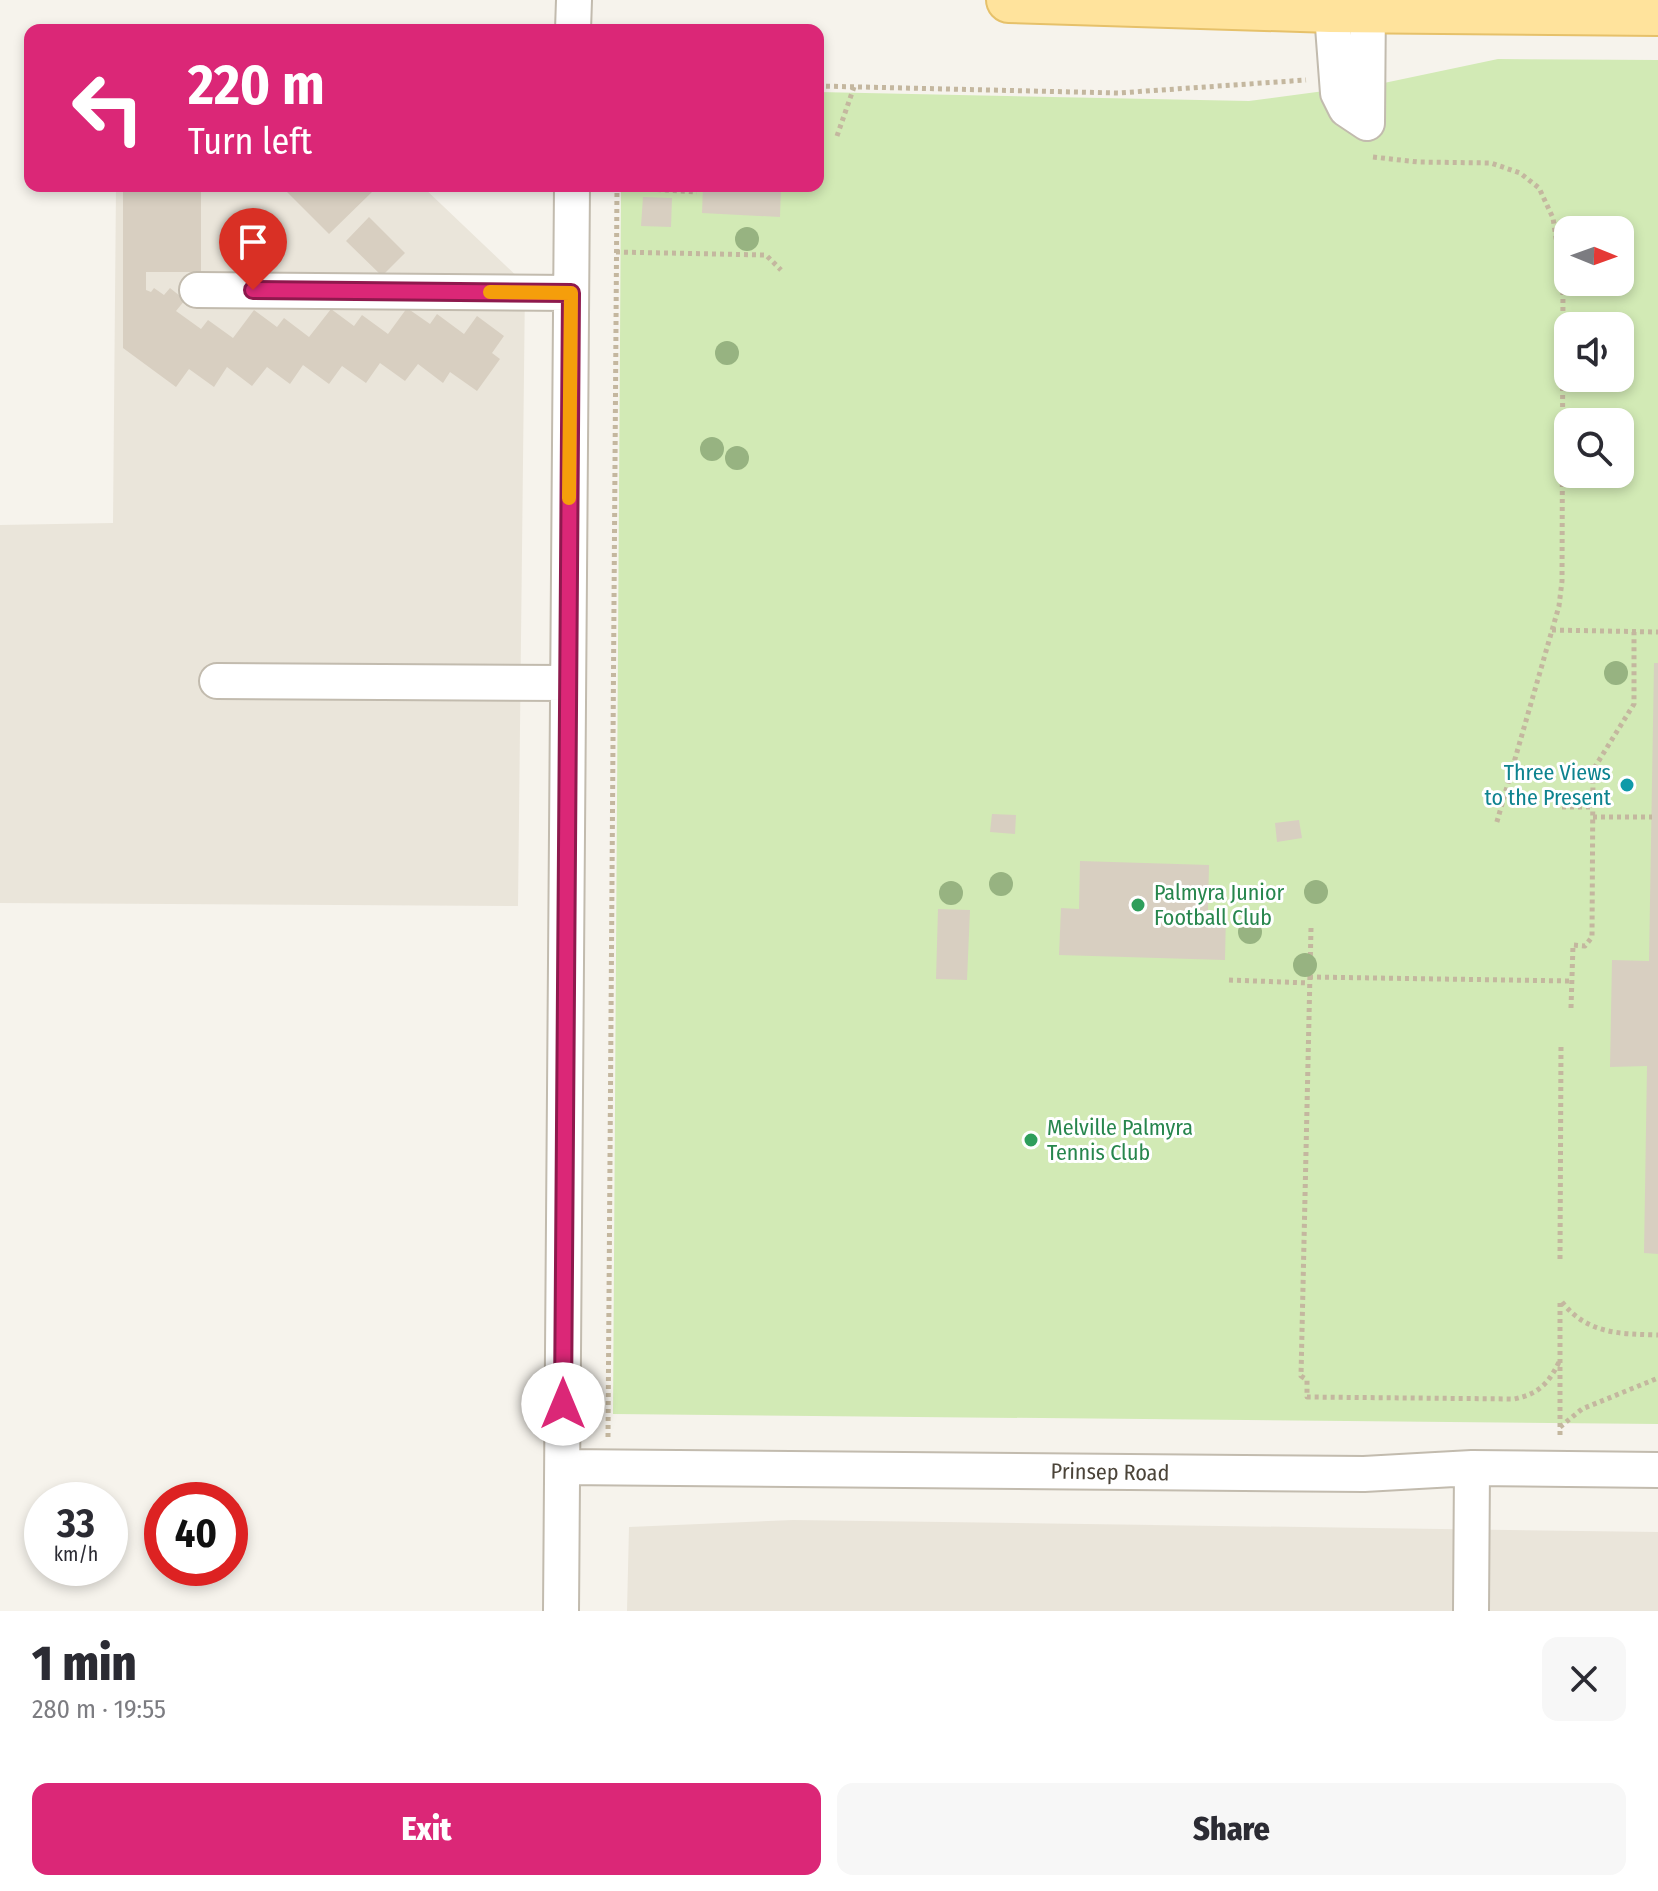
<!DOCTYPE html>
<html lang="en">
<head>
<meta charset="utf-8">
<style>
  body { margin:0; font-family:"Fira Sans Condensed",sans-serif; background:#f7f7f7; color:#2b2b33; height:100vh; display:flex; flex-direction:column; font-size:30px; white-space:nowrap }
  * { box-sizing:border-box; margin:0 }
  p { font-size:26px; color:#7c7c81 }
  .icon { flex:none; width:44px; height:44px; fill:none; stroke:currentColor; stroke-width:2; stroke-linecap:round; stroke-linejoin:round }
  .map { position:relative; height:1611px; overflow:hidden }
  .details { display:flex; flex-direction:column; background:#fff; flex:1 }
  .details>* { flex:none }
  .hud { position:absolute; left:24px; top:24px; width:800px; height:168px; border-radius:16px; box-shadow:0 4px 12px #0003; background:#db2777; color:#fff; overflow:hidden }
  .needle { width:52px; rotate:91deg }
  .tools { position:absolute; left:1554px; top:216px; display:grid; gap:16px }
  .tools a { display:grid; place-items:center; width:80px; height:80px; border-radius:16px; background:#fff; box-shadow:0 4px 12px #0003; font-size:40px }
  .speed { position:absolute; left:24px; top:1482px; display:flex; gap:16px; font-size:40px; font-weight:700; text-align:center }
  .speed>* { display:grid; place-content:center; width:104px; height:104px; border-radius:50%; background:#fff; box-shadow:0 4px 12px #0003; line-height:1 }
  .speed small { font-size:20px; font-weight:400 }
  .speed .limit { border:12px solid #d22; background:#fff; color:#111 }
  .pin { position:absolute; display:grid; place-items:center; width:68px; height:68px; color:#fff; margin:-82px -34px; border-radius:50% 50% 50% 0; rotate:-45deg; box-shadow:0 0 8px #0007 }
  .pin .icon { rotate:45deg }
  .me { position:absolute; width:88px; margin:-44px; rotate:0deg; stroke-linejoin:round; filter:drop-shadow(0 0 6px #0008) }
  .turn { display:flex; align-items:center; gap:28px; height:168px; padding:0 32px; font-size:36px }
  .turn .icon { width:104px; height:104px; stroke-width:2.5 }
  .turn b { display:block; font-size:56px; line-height:68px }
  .round { display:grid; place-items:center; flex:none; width:84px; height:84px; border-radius:16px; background:#f7f7f7 }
  .summary { display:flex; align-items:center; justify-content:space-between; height:136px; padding:0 32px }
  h1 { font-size:48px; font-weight:800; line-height:60px }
  .primary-button { display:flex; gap:16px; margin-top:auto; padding:16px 32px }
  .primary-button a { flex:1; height:92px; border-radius:16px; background:#db2777; color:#fff; font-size:32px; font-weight:800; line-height:92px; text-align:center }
  .primary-button a+a { background:#f7f7f7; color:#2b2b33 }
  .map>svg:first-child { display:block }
  .residential { fill:#eae5da }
  .green { fill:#d2eab5; fill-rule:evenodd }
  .building { fill:#d8cfc1 }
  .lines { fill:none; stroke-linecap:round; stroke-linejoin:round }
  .minor-casing { stroke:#c2bbae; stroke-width:38 }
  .major-casing { stroke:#e6c16a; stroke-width:48 }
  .path { stroke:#c4b79f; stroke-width:5; stroke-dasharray:4 4; stroke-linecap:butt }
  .minor { stroke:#fff; stroke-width:34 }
  .major { stroke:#ffe39c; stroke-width:44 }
  .tree { fill:#97b381 }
  .route-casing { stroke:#8e194d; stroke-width:20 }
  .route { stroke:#db2777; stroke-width:14 }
  .slow { stroke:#f59e0b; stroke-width:14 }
  .culture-dot { fill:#0f9aa8; stroke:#fff; stroke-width:3 }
  .leisure-dot { fill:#2e9e5b; stroke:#fff; stroke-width:3 }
  .labels { text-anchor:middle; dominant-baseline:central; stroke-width:6; stroke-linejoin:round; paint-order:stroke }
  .culture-label { font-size:22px; fill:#0d838f; stroke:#fff; text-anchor:end }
  .leisure-label { font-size:22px; fill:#27864d; stroke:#fff; text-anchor:start }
  .street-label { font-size:22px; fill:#4b4439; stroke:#fff }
</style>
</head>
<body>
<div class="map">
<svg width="1658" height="1611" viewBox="0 0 1658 1611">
  <rect width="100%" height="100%" fill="#f6f3ec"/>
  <path class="residential" d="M 116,186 L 422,186 L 525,284 L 518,906 L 0,903 L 0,525 L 113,523 Z
    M 793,1520 L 1658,1532 L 1658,1611 L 627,1611 L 629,1527 Z"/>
  <path class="green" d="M 1498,59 L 1658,60 L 1658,1424 L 613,1414 L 621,186 L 818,186 L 818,92 L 1249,101 L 1384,83 ZM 1568,230 L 1620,230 L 1620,282 L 1568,282 ZM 1568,326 L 1620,326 L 1620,378 L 1568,378 ZM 1568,422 L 1620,422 L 1620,474 L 1568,474 Z"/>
  <path class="building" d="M 123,186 L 201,186 L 201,272 L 146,272 L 146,290 L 151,292 L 154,288 L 164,295 L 170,288 L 185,300 L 176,311 L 201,329 L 208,320 L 233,338 L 254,310 L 277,327 L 284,318 L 309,337 L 331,309 L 354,326 L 362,315 L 388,334 L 407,308 L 430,324 L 437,314 L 464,334 L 477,316 L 504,336 L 492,353 L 500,359 L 477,391 L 450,372 L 443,383 L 418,364 L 405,381 L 380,363 L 366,383 L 342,366 L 329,384 L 303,365 L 290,384 L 267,367 L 252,386 L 227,367 L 214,387 L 189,369 L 176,387 L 123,348 Z
    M 281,186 L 373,186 L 372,192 L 329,234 Z
    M 703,186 L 781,186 L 780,217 L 702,213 Z
    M 643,197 L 672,198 L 671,227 L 641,226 Z
    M 369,217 L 405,253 L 382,276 L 346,241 Z
    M 1654,663 L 1658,663 L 1658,1254 L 1644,1253 L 1647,1066 L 1610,1067 L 1612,960 L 1649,961 Z
    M 992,814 L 1016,815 L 1015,834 L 990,832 Z
    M 1299,820 L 1302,838 L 1277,842 L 1275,823 Z
    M 1080,861 L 1209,865 L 1208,912 L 1226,913 L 1225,960 L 1059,955 L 1061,908 L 1079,909 Z
    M 938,909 L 970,910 L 967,980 L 936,979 Z"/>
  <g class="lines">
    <defs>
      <path id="minor" d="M 1331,0 L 1338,93 L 1346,109 L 1367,123
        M 573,30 L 574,0
        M 1367,123 L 1368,0
        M 197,290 L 571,293
        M 217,681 L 567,683
        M 563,1467 L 1364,1474 L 1472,1468 L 1658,1470
        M 561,1611 L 572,186
        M 1471,1611 L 1472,1468"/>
      <path id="major" d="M 1009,0 L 1331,10 L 1658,13"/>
    </defs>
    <use href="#minor" class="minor-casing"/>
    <use href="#major" class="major-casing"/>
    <path class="path" d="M 818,86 L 1118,93 L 1306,80
      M 837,136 L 854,87
      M 1373,157 L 1418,162 L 1491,163 L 1520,173 L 1539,188 L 1553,218 L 1563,284 L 1562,581 L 1559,606 L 1496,825
      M 617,187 L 697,192
      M 616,252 L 766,255 L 781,270
      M 1552,630 L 1658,632
      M 1562,807 L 1593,807
      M 1593,817 L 1652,817
      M 1311,928 L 1301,1376 L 1307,1380 L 1307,1397 L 1514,1399 C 1539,1394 1549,1383 1560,1360
      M 1309,977 L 1572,981
      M 1229,980 L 1309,983
      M 1571,1008 L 1573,945 L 1585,946 L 1592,937 L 1593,770 L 1634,704 L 1634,632
      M 1560,1259 L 1561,1045
      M 1562,1302 C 1587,1334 1620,1334 1658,1335
      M 1560,1427 L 1582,1409 L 1658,1378
      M 1560,1435 L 1560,1300
      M 608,1437 L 617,186"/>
    <use href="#minor" class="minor"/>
    <use href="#major" class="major"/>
  </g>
  <g class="tree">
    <circle cx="747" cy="239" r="12"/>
    <circle cx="727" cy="353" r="12"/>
    <circle cx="712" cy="449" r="12"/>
    <circle cx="737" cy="458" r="12"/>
    <circle cx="1616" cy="673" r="12"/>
    <circle cx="1001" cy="884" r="12"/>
    <circle cx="1316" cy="892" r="12"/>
    <circle cx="951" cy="893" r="12"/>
    <circle cx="1250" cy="932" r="12"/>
    <circle cx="1305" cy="965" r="12"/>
  </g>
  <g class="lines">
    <defs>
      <path id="route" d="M 253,290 L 571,293 L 563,1404"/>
    </defs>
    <use href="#route" class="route-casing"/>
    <use href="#route" class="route"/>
    <path class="slow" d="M 490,292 L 571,293 L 569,498"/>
  </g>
  <circle class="culture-dot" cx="1627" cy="785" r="8"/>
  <g class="leisure-dot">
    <circle cx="1138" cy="905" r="8"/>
    <circle cx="1031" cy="1140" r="8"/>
  </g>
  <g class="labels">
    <g class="culture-label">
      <text x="1611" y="772">Three Views<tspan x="1611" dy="25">to the Present</tspan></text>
    </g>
    <g class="leisure-label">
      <text x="1154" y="892">Palmyra Junior<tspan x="1154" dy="25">Football Club</tspan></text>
      <text x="1047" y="1127">Melville Palmyra<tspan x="1047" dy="25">Tennis Club</tspan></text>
    </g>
    <g class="street-label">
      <text transform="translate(1110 1472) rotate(1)">Prinsep Road</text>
    </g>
  </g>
</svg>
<div class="tools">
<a><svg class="needle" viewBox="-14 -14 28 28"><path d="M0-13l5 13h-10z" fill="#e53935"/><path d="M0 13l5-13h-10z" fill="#7c7c81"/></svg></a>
<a><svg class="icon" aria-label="sound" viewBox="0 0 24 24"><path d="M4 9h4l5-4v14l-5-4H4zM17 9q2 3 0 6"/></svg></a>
<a><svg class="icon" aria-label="search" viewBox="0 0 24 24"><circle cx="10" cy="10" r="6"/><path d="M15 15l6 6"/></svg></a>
</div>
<div class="speed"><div>33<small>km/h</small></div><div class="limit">40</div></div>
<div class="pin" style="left:253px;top:290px;background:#d93025"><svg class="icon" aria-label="arrive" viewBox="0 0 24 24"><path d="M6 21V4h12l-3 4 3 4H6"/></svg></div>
<svg class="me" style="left:563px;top:1404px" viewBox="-20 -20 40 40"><circle r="19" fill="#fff"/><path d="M0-13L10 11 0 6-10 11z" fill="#db2777"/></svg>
<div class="hud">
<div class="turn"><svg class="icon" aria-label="left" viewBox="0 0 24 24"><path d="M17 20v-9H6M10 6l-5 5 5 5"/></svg><div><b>220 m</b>Turn left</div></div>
</div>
</div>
<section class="details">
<div class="summary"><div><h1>1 min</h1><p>280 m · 19:55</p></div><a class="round"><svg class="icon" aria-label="close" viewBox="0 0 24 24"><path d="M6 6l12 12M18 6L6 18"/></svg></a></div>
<div class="primary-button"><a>Exit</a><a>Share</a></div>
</section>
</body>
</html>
